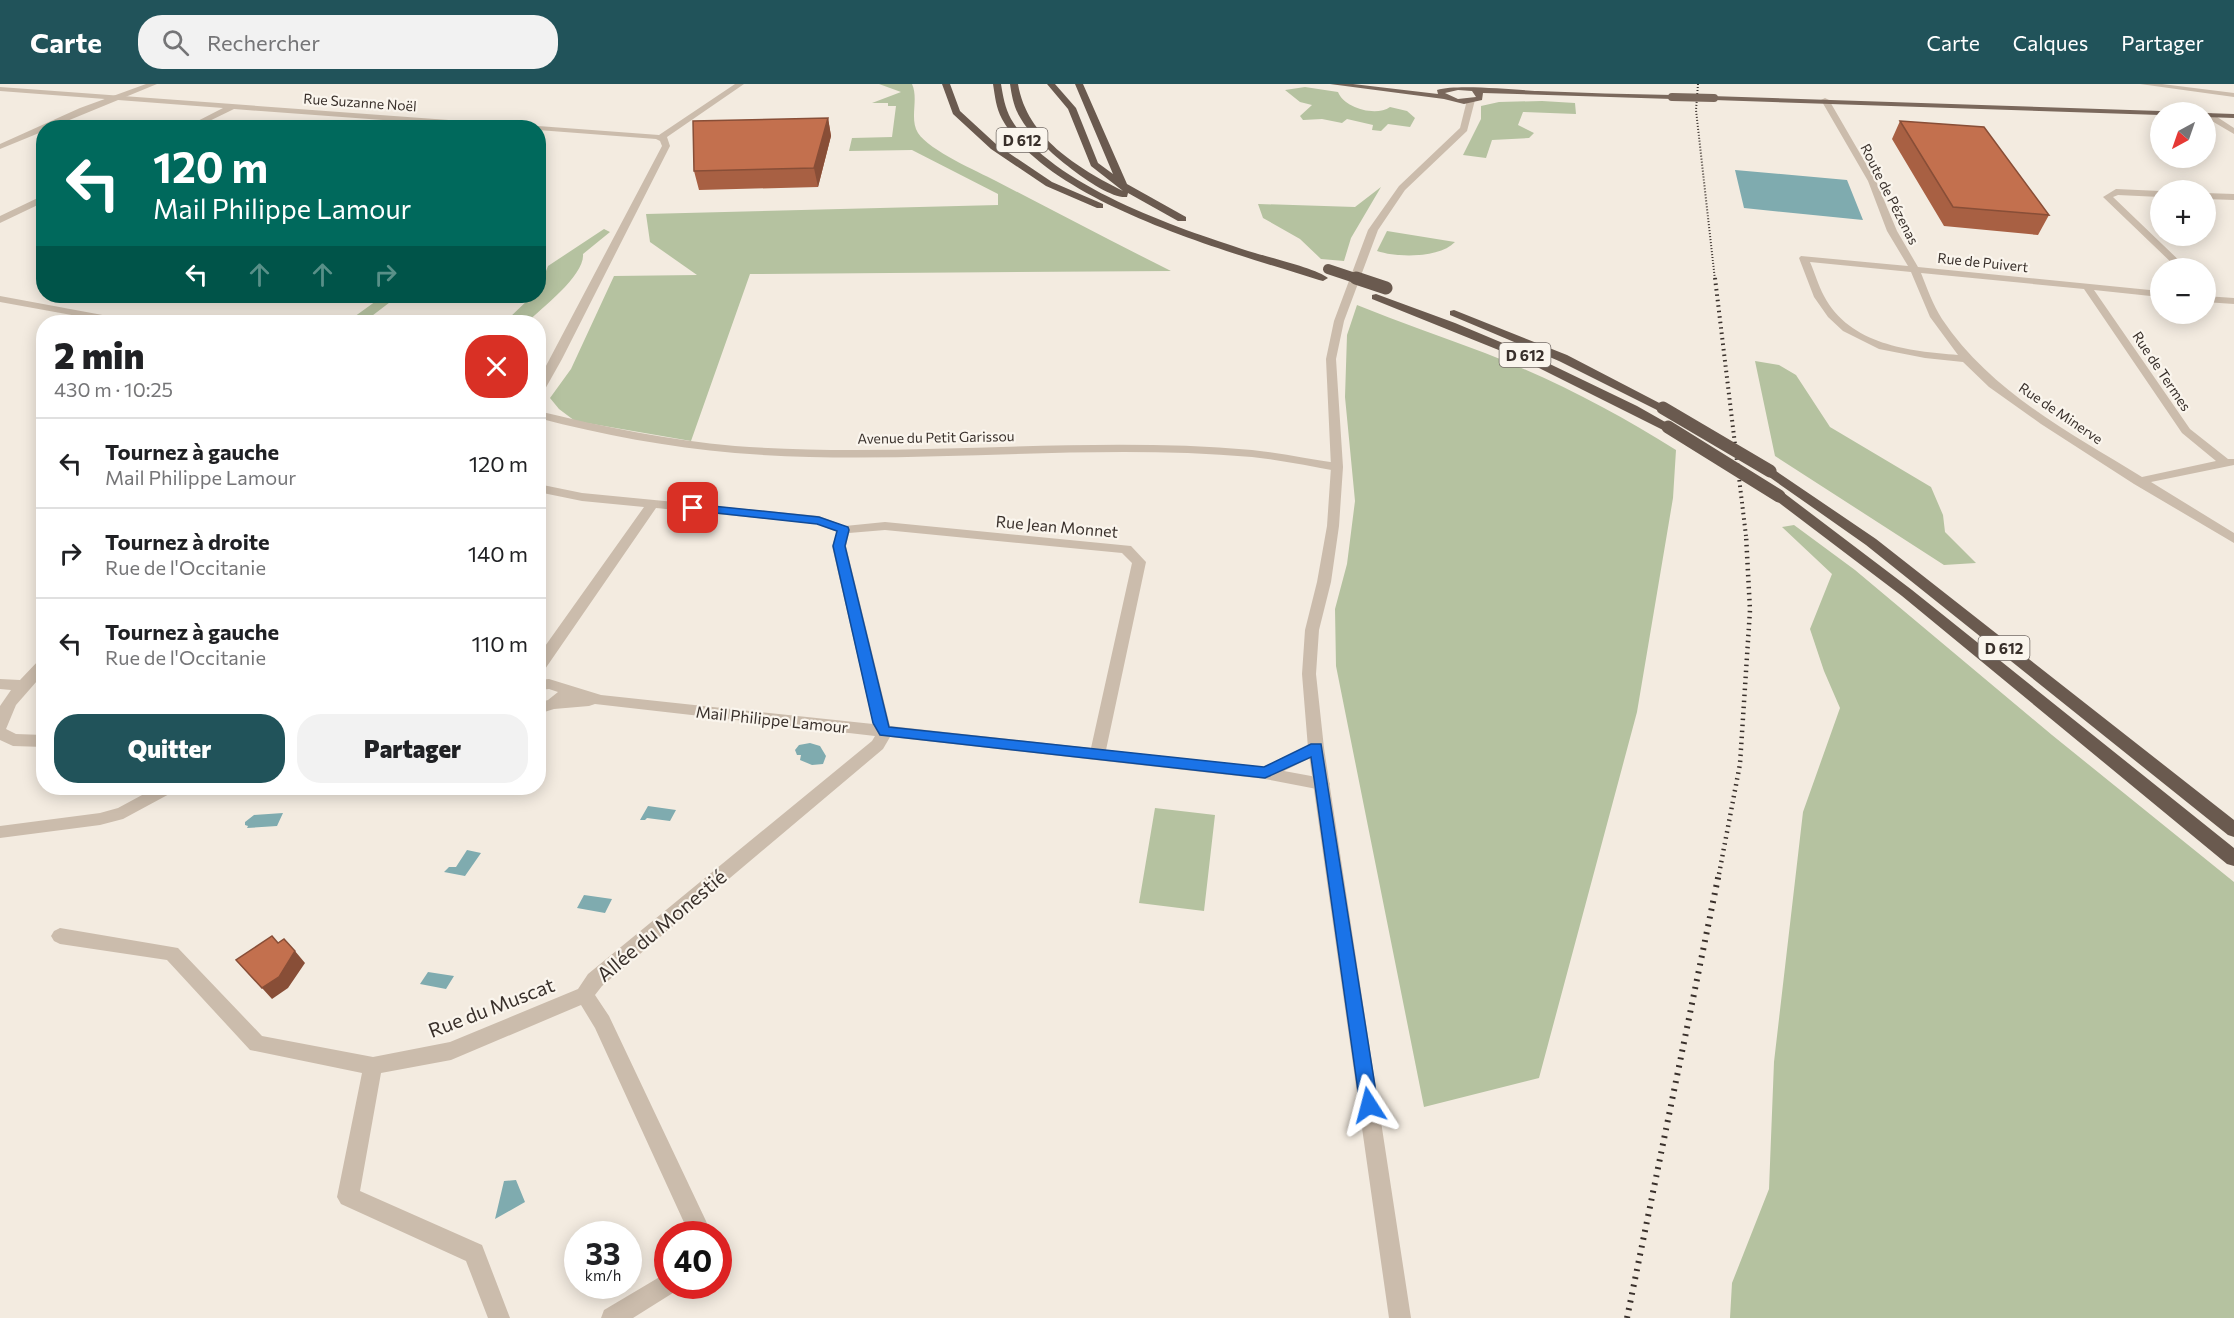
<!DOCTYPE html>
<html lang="fr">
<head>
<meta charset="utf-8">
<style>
  body { margin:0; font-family:Commissioner,sans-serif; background:#f2f2f2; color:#202124; height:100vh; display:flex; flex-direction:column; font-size:22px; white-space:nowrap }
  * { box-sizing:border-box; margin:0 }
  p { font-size:20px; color:#757577 }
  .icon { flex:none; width:33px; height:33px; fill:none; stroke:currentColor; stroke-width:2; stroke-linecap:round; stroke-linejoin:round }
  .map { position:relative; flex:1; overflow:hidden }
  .drawer { position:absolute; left:36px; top:231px; width:510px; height:480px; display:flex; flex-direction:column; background:#fff; border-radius:24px; box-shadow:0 3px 15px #0003 }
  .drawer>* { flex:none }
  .guide { position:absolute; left:36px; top:36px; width:510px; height:183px; border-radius:24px; box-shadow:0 3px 15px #0003; background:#00695c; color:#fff; overflow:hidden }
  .needle { width:39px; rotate:220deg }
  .controls { position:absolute; left:2150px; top:18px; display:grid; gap:12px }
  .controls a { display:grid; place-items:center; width:66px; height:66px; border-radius:50%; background:#fff; box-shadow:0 3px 15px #0003; font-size:30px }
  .speed { position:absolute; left:564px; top:1137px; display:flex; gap:12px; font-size:30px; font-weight:700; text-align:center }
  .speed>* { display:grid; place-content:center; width:78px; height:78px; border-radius:50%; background:#fff; box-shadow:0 3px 15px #0003; line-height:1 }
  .speed small { font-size:15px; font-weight:400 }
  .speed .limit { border:9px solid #d22; background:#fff; color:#111 }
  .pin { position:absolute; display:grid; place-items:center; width:51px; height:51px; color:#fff; margin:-26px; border-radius:12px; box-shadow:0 3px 9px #0006 }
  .me { position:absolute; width:66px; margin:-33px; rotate:351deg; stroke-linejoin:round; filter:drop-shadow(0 0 4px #0008) }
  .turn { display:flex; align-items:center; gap:21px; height:126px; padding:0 18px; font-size:27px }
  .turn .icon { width:78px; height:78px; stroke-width:2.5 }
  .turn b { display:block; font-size:42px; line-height:51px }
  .lanes { display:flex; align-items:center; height:57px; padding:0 18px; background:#0003; justify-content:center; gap:30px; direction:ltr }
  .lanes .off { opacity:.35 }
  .round { display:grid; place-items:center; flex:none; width:63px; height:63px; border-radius:24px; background:#f2f2f2 }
  .head { display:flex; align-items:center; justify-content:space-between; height:102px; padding:0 18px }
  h1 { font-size:36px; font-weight:800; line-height:45px }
  .primary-button { display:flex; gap:12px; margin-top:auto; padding:12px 18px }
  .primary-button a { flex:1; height:69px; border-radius:24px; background:#21535a; color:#fff; font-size:24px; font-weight:800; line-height:69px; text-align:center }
  .primary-button a+a { background:#f2f2f2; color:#202124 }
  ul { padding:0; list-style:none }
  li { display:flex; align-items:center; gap:18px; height:90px; padding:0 18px; border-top:2px solid #e0e0e0 }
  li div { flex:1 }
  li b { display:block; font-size:22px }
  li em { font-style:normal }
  header { display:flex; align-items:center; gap:36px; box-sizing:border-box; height:84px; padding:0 30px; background:#21535a; color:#fff }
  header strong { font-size:28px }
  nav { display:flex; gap:33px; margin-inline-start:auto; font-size:21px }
  .search { width:420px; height:54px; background:#f2f2f2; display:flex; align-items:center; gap:15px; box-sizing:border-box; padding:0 21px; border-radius:24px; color:#757577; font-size:22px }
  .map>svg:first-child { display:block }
  .green { fill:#b5c2a0 }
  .water { fill:#7fabaf }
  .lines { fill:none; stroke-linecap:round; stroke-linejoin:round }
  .minor { fill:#cbbcac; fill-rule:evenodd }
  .tertiary { fill:#cbbcac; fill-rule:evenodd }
  .primary { fill:#7a685c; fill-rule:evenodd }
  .trunk { fill:#6a5a4f; fill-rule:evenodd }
  .rail-far3 { stroke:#39302b; stroke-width:2; stroke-dasharray:1 2; stroke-linecap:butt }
  .rail-far2 { stroke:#39302b; stroke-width:4; stroke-dasharray:1.5 4; stroke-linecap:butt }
  .rail-far1 { stroke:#39302b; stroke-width:4.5; stroke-dasharray:1.5 4.5; stroke-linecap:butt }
  .rail { stroke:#39302b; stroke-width:6; stroke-dasharray:2 6; stroke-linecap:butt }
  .primary-bridge { stroke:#7a685c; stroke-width:8 }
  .trunk-bridge-far1 { stroke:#6a5a4f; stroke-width:10 }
  .trunk-bridge { stroke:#6a5a4f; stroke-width:13 }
  .wall { fill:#a86043 }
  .shaded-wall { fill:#884e37 }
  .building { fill:#c3704e; stroke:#884e37; stroke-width:1.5 }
  .route { fill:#1a73e8; stroke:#114b97; stroke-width:1.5 }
  .labels { text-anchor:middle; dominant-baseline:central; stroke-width:4.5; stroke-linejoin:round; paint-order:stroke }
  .far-street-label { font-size:14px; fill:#39302b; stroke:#faf5ed }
  .shield { fill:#faf5ed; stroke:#736b65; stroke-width:1.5 }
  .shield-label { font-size:15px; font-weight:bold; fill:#39302b }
  .street-label { font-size:16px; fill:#39302b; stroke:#faf5ed }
  .near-street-label { font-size:20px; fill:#39302b; stroke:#faf5ed }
</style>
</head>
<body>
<header>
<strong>Carte</strong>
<div class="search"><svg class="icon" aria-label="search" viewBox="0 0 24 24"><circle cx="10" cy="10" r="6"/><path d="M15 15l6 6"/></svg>Rechercher</div>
<nav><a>Carte</a><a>Calques</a><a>Partager</a></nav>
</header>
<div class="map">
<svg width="2234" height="1234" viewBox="0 0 2234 1234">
  <rect width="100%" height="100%" fill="#f3ebe0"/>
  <path class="green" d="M 879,0 L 912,0 C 919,15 909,35 918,49 C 930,67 977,87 996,97 C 1054,127 1113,158 1171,187 L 750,190 L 691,357 L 575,337 L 559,325 L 550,314 L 571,285 L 614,192 L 697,191 L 650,158 L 646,130 L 998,121 L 998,110 L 912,66 L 849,67 L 852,54 L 892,53 L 896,22 L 888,22 L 888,19 L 872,19 L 901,8 Z
    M 1305,3 L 1338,8 C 1344,24 1376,33 1390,23 L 1407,27 L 1415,34 L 1410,43 L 1388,40 L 1381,47 L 1372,46 L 1373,41 L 1347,35 L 1342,39 L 1322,35 L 1303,36 L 1300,32 L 1312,21 L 1300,18 L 1285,6 Z
    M 1542,17 L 1575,19 L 1576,30 L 1523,28 L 1518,41 L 1534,49 L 1529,54 L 1492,56 L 1486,74 L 1463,71 L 1481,35 L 1481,22 L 1499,18 Z
    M 1381,103 L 1351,154 L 1344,177 L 1321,175 L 1300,155 L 1263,134 L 1258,120 L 1355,123 Z
    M 604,145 L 610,148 L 583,170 C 585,191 542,224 527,238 L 505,238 L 532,212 L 538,212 L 539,205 L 548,182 Z
    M 1387,147 L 1455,158 C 1440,174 1398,174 1377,167 Z
    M 383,212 L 398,212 L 364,238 L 347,238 Z
    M 1357,221 C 1399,238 1443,253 1485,269 C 1552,295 1616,328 1676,366 L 1673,414 L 1637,628 L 1539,994 L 1424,1023 L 1336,582 L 1335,525 L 1347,480 L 1355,417 L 1345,313 L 1347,251 Z
    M 1755,277 L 1779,281 L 1796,291 L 1830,343 L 1931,403 L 1943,431 L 1945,448 L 1976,479 L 1944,481 L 1775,372 Z
    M 1794,441 L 1855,486 L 2052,651 L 2234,798 L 2234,1234 L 1730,1234 L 1732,1199 L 1769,1105 L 1774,978 L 1803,728 L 1840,624 L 1824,587 L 1810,545 L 1832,490 L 1782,443 Z
    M 1155,724 L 1215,731 L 1204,827 L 1139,819 Z"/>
  <path class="water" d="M 1735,86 L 1847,96 L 1863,136 L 1744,124 Z
    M 810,659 L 820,662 L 826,672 L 823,680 L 812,681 L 800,676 L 801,671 L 797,671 L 795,666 L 799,661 Z
    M 648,722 L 676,726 L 670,737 L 647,734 L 645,736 L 640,736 Z
    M 283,729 L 277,742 L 247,744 L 248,742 L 245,741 L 245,738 L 254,731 Z
    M 467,766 L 481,769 L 465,792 L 444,788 L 449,783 L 456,783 Z
    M 584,811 L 612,815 L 605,829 L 577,824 Z
    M 428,888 L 454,892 L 446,905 L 420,900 Z
    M 516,1096 L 525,1118 L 495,1135 L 504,1097 Z"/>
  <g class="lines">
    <path class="minor" d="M 735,0 L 744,0 L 667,53 L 670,62 L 562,275 L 544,307 L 538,310 L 538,297 L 662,62 L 660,57 L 656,55 L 538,46 L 538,44 L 534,44 L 538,42 L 659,51 Z
      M 2140,0 L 2162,0 L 2234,9 L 2234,13 Z
      M 0,3 L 530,42 L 534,44 L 491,44 L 234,25 L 195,44 L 184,44 L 223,24 L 0,7 Z
      M 1825,14 L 1829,16 L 1876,97 L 1897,147 L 1918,183 L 2160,207 L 2160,213 L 2094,206 L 2190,345 L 2228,375 L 2234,375 L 2234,381 L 2151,398 L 2234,449 L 2234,459 L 2134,400 L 2041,340 L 1989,303 L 1963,278 L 1925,274 L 1879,265 L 1843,247 L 1828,233 L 1814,213 L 1799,174 L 1801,172 L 1908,182 L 1887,147 L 1868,97 L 1821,16 ZM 1810,178 L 1911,188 L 1930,233 L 1958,271 C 1909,267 1850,261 1824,212 C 1818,201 1815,189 1810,178 ZM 1921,189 L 2084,205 L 2182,349 L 2216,377 L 2142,393 C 2069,348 1991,308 1942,235 C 1933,221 1927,204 1921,189 Z
      M 2205,29 L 2211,29 L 2234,44 L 2234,50 L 2205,33 Z
      M 2116,105 L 2160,107 L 2160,113 L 2118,111 L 2113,113 L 2187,184 L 2177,184 L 2103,113 Z
      M 2205,109 L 2234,110 L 2234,116 L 2205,115 Z
      M 44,111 L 44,118 L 0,139 L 0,132 Z
      M 0,212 L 124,235 L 129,238 L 110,238 L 0,218 Z
      M 2205,212 L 2234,214 L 2234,220 L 2205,218 Z
      M 538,327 C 604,343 668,356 735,362 C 907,375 1080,351 1252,366 C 1280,369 1309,375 1337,379 L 1343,383 L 1337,387 C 1309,382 1280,376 1252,373 C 1080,358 907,383 735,369 C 668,363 603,351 538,334 Z
      M 538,400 L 582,409 L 819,432 L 845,442 L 885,438 L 1131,462 L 1146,478 L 1106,666 L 1263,683 L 1316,658 L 1322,660 L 1324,664 L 1322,668 L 1284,687 L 1322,694 L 1328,696 L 1330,700 L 1328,704 L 1322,706 L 1265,695 L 890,653 L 883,665 L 602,902 L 595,911 L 609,932 L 706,1137 L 709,1145 L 708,1150 L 686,1150 L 687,1145 L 595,944 L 581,921 L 451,976 L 381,989 L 360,1107 L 482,1161 L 510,1234 L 488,1234 L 466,1177 L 341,1120 L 337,1113 L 362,989 L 250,966 L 167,876 L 60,860 L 54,857 L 51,852 L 54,847 L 60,844 L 178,864 L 262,952 L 373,973 L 450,958 L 578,905 L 588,890 L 872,657 L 875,652 L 595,620 L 589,622 L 554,625 L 538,630 L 538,619 L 548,616 L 558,608 L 549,605 L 538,606 L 538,596 L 549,595 L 601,611 L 873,640 L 832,462 L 837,448 L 817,440 L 656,424 L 543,588 L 538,589 L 538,572 L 644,423 L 582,417 L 538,408 ZM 885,446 L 1122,469 L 1132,479 L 1091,664 L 890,642 L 846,462 L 849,449 Z
      M 44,575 L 44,589 L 16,621 L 6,645 L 16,650 L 44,651 L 44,663 L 13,662 L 0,656 L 0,622 L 11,606 L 0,605 L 0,595 L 20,596 L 39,576 Z
      M 155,704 L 175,704 L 173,708 L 123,735 L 100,741 L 0,754 L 0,742 L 100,729 L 118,724 Z
      M 668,1188 L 668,1202 L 678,1202 L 676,1207 L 633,1234 L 601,1234 L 604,1226 Z"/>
    <path class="tertiary" d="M 146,0 L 157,0 L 50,44 L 44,44 L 44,47 L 0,65 L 0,60 L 80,24 Z
      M 1471,14 L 1475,16 L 1467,47 L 1405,106 L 1378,146 L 1344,237 L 1336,275 L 1343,383 L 1339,442 L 1331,498 L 1319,546 L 1316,590 L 1324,664 L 1411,1234 L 1389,1234 L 1308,664 L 1302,590 L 1305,546 L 1317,498 L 1327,442 L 1331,383 L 1326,275 L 1334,237 L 1368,146 L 1399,102 L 1460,44 L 1467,16 Z"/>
    <path class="primary" d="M 1330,0 L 1353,0 L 1438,10 L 1437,6 C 1458,0 1513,6 1538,7 C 1583,9 1627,10 1672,11 L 1676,13 L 1672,15 L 1483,9 L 1482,16 L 1464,20 L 1444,15 ZM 1458,6 L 1472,7 L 1476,13 L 1458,15 L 1445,9 Z
      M 1711,12 L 2160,27 L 2164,28 L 2160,28 L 2160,31 L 1714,16 L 1711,16 Z
      M 2205,29 L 2234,30 L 2234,34 L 2205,33 Z"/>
    <path class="trunk" d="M 942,0 L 950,0 L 960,27 L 997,61 L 1052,98 L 1103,120 L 1103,124 L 1097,124 L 1046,102 L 991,65 L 953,30 Z
      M 993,0 L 1001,0 C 1003,12 1005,24 1011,35 C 1051,103 1183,146 1255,169 C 1272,174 1318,185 1328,194 L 1323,197 L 1319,196 C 1231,168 1049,120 1002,35 C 996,24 995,12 993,0 Z
      M 1010,0 L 1018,0 C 1027,54 1078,84 1123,107 L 1091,82 L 1068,25 L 1047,0 L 1055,0 L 1076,24 L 1098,79 L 1113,90 L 1075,0 L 1083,0 L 1127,100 L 1186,133 L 1186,137 L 1178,137 L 1128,109 L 1127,113 C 1103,116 1033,57 1021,35 C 1014,24 1012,13 1010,0 Z
      M 1376,210 L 1455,239 L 1529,270 L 1637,322 L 1674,343 L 1668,347 L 1663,346 L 1521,275 L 1372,215 L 1372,211 Z
      M 1454,226 L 1567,271 L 1669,324 L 1667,327 L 1659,327 L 1559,277 L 1450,231 L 1450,227 Z
      M 1770,383 L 1876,455 L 2234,736 L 2234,753 L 2228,751 L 1866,461 L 1765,390 L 1763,387 Z
      M 1779,408 L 1784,409 L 1912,506 L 2234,764 L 2234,782 L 2227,780 L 1902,512 L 1774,415 L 1772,412 Z"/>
    <path class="rail-far3" d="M 1698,0 L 1696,26 L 1715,196"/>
    <path class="rail-far2" d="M 1715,194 L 1746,452"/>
    <path class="rail-far1" d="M 1719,790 L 1740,680 L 1750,526 L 1746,451"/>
    <path class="rail" d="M 1627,1234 L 1719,789"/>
    <path class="primary-bridge" d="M 1672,13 L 1714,14"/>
    <path class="trunk-bridge-far1" d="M 1328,185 L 1361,196"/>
    <path class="trunk-bridge" d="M 1356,194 L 1386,204
      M 1663,324 L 1770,387
      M 1668,343 L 1779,412"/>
  </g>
  <path class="wall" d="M 828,34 L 831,52 L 818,103 L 699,106 L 694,87 Z
    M 1900,37 L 2049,131 L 2038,151 L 1944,142 L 1892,55 Z"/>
  <path class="shaded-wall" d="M 828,34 L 831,52 L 818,103 L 814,84 Z
    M 295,867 L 305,879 L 288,904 L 272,915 L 262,904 Z"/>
  <path class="building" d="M 828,34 L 814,84 L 694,87 L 693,37 Z
    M 1900,37 L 1984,43 L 2049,131 L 1953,123 Z
    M 272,852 L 278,859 L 284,855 L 295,867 L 279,893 L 262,904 L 236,876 Z"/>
  <path class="route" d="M 693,420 L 819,433 L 848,443 L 849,446 L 845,462 L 889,643 L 1264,683 L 1311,660 L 1321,660 L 1378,1021 L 1375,1027 L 1369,1030 L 1363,1027 L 1360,1021 L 1311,673 L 1265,694 L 880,651 L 873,639 L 833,462 L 837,447 L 817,440 L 689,426 L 689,421 Z"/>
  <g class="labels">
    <g class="far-street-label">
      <text transform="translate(360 18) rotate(4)">Rue Suzanne Noël</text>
      <text transform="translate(1890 110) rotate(63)">Route de Pézenas</text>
      <text transform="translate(1983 178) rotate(6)">Rue de Puivert</text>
      <text transform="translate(2162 287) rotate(56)">Rue de Termes</text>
      <text transform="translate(2061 329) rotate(34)">Rue de Minerve</text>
      <text transform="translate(936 353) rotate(-1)">Avenue du Petit Garissou</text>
    </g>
    <g class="shield">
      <rect x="996.5" y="44" width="51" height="24" rx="4.5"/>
      <rect x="1499.5" y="259" width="51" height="24" rx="4.5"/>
      <rect x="1978.5" y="552" width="51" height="24" rx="4.5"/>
    </g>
    <g class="shield-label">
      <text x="1022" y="56">D 612</text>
      <text x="1525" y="271">D 612</text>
      <text x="2004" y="564">D 612</text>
    </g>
    <g class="street-label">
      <text transform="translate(1057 442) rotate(5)">Rue Jean Monnet</text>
      <text transform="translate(772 635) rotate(6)">Mail Philippe Lamour</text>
    </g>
    <g class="near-street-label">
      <text transform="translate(661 841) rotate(-40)">Allée du Monestié</text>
      <text transform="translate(491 923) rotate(-21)">Rue du Muscat</text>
    </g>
  </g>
</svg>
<div class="controls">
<a><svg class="needle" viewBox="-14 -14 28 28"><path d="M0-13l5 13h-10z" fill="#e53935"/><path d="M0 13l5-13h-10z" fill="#757577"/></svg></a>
<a>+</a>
<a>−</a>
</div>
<div class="speed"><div>33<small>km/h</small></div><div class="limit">40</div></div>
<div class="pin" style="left:693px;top:424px;background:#d93025"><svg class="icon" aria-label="arrive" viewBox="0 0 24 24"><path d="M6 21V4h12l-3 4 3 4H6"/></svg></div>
<svg class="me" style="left:1369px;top:1021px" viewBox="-20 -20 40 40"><path d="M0-17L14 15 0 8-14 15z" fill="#1a73e8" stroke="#fff" stroke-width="4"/></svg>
<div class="guide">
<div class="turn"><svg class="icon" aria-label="left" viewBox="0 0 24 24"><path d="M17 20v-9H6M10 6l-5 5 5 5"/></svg><div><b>120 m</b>Mail Philippe Lamour</div></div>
<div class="lanes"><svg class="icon" aria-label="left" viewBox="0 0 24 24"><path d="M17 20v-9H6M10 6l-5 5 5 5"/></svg><svg class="icon off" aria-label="ahead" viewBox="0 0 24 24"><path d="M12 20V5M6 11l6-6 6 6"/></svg><svg class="icon off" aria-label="ahead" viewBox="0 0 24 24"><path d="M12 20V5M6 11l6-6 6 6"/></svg><svg class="icon off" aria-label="right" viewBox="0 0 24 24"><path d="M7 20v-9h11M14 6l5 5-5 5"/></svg></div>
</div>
<section class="drawer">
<div class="head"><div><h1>2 min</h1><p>430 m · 10:25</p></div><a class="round" style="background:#d93025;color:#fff"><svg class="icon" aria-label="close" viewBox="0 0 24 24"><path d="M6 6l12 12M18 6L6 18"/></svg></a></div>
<ul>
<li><svg class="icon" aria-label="left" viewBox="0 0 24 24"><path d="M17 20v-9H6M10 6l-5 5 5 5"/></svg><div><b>Tournez à gauche</b><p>Mail Philippe Lamour</p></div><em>120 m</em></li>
<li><svg class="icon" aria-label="right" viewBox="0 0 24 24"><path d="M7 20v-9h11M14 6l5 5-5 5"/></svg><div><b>Tournez à droite</b><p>Rue de l'Occitanie</p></div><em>140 m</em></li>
<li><svg class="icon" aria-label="left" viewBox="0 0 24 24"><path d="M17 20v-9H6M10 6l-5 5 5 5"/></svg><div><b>Tournez à gauche</b><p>Rue de l'Occitanie</p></div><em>110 m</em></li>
</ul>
<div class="primary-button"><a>Quitter</a><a>Partager</a></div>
</section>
</div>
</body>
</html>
